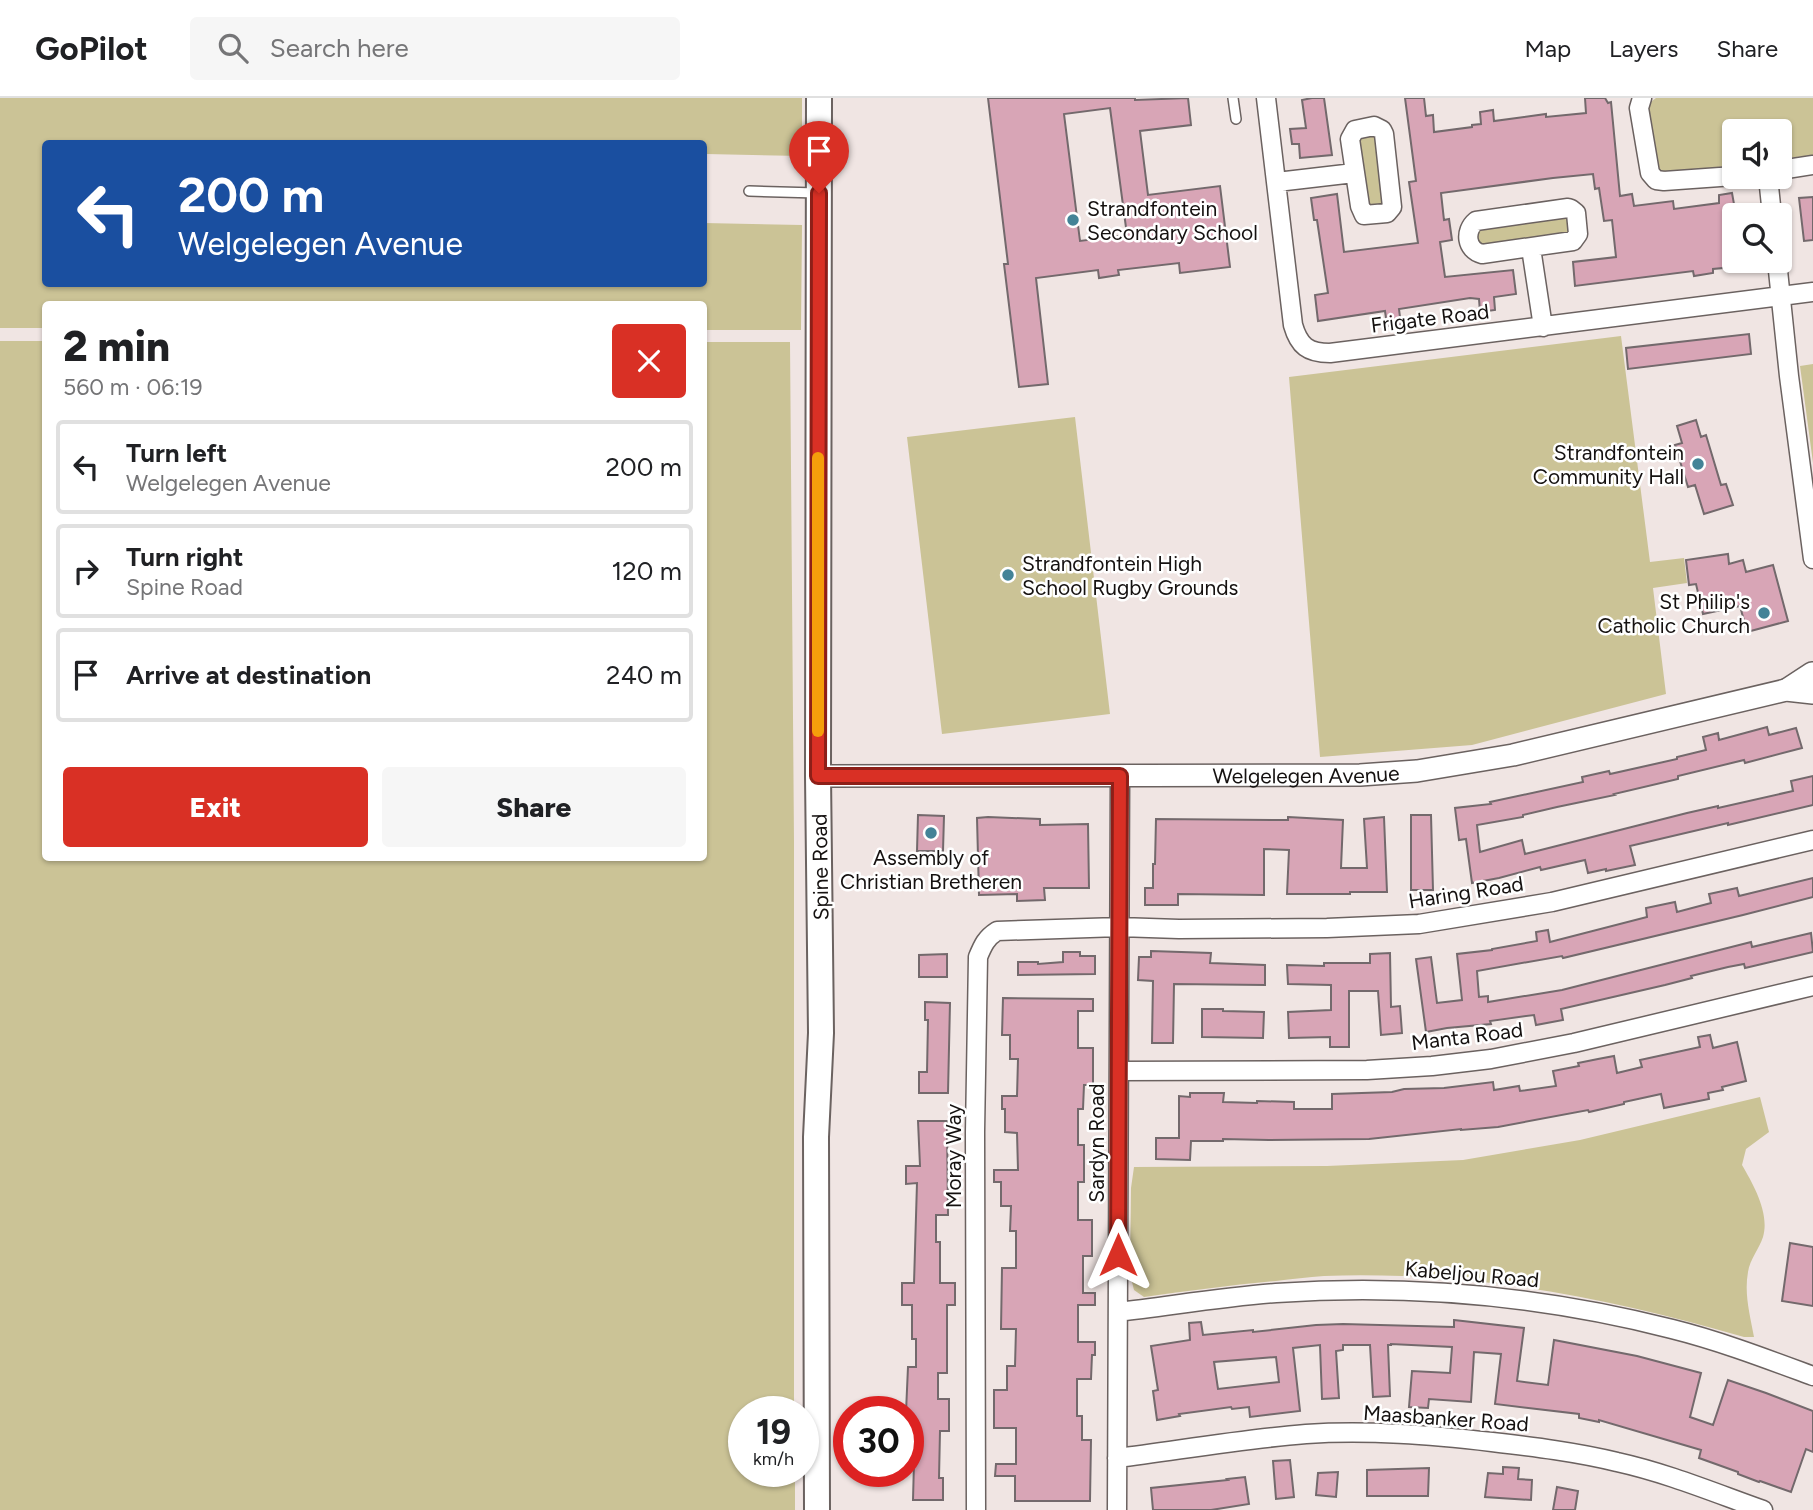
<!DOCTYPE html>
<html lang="en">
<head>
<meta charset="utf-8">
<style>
  body { margin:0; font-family:Figtree,sans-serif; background:#f6f6f6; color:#202124; height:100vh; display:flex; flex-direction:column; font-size:26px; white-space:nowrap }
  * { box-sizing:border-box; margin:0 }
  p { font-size:23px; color:#757577 }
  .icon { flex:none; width:38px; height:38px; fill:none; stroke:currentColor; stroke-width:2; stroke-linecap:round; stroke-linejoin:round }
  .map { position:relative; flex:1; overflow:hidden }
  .drawer { position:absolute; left:42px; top:203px; width:665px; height:560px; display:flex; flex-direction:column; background:#fff; border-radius:7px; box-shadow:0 2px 5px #0004 }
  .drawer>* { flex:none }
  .top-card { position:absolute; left:42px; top:42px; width:665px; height:147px; border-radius:7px; box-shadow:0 2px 5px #0004; background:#1a4fa0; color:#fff; overflow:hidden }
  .tools { position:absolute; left:1722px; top:21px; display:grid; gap:14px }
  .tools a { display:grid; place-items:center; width:70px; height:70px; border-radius:7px; background:#fff; box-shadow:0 2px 5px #0004; font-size:35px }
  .speed { position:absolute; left:728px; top:1298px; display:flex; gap:14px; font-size:35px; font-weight:700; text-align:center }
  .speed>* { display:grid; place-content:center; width:91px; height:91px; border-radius:50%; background:#fff; box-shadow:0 2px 5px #0004; line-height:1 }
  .speed small { font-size:18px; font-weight:400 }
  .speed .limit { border:10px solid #d22; background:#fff; color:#111 }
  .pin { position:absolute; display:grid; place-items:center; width:60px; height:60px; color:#fff; margin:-72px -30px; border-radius:50% 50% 50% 0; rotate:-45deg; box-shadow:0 0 7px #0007 }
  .pin .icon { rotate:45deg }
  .me { position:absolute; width:77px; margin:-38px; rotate:0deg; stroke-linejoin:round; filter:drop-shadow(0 0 5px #0008) }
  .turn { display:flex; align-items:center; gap:24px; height:147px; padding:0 21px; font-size:32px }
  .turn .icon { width:91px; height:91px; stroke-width:2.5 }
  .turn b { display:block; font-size:49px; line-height:60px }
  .round { display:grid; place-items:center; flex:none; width:74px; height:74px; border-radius:7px; background:#f6f6f6 }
  .overview { display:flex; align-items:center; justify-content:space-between; height:119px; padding:0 21px }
  h1 { font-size:42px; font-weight:800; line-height:52px }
  .action { display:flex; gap:14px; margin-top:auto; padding:14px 21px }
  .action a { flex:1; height:80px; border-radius:7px; background:#d93025; color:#fff; font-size:28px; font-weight:800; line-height:80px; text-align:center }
  .action a+a { background:#f6f6f6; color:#202124 }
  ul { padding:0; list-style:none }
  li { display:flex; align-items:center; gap:21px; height:94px; margin:0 14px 10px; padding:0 7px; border:4px solid #e0e0e0; border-radius:7px }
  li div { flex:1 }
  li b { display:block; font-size:26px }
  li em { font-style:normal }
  header { display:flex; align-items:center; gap:42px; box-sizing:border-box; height:98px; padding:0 35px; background:#fff; border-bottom:2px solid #e0e0e0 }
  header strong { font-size:33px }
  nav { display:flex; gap:38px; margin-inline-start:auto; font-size:24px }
  .search { width:490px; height:63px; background:#f6f6f6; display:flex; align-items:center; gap:18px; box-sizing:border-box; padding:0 24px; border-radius:7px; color:#757577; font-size:26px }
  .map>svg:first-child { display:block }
  .green { fill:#cbc396; fill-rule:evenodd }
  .building { fill:#d8a5b6; stroke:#73696c; stroke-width:2; fill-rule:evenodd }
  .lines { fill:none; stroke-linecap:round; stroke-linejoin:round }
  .service-casing { stroke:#6b6260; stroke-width:12 }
  .minor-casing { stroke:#6b6260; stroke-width:21 }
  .tertiary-casing { stroke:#6b6260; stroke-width:24 }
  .secondary-casing { stroke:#6b6260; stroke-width:28 }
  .service { stroke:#fff; stroke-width:9 }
  .minor { stroke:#fff; stroke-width:18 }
  .tertiary { stroke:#fff; stroke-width:21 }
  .secondary { stroke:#fff; stroke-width:24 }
  .route-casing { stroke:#8d1f18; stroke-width:18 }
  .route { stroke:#d93025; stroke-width:12 }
  .slow { stroke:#f59e0b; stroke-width:12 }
  .poi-dot { fill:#438397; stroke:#fff; stroke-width:2.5 }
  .labels { text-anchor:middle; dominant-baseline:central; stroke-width:5; stroke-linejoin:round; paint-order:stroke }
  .poi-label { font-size:21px; fill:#151110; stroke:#fff; text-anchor:start }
  .street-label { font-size:21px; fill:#151110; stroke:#fff }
</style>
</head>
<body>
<header>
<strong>GoPilot</strong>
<div class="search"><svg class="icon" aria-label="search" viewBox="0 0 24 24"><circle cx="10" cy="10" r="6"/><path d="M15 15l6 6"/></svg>Search here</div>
<nav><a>Map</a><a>Layers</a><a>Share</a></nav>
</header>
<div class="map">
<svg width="1813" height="1412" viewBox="0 0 1813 1412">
  <rect width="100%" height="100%" fill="#f0e5e3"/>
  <path class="green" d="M 0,0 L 802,0 L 802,58 L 706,56 L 704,125 L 802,127 L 801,232 L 704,232 L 704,206 L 46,206 L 45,230 L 0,230 ZM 46,46 L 704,46 L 704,186 L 46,186 Z
    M 1656,0 L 1813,0 L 1813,57 L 1780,61 L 1780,33 L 1734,33 L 1734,67 L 1667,75 L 1660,72 L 1656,67 L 1647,12 L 1652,3 Z
    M 1372,34 L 1376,38 L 1384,107 L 1368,110 L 1359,40 Z
    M 1568,119 L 1571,123 L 1569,138 L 1477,148 L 1476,131 L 1478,130 Z
    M 1621,238 L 1650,464 L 1684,460 L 1687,485 L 1653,490 L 1666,596 L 1472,647 L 1320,659 L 1289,279 Z
    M 0,243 L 45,243 L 46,760 L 704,760 L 704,244 L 790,244 L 794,743 L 794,1314 L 744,1314 L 744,1374 L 795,1374 L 795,1412 L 0,1412 Z
    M 1813,266 L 1813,365 L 1800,268 Z
    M 1075,319 L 1110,616 L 942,636 L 907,339 Z
    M 1760,999 L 1769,1034 L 1746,1051 L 1742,1067 C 1753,1086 1770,1115 1763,1139 C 1759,1151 1750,1161 1748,1174 C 1744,1196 1750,1217 1754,1239 L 1744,1239 C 1605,1198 1469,1173 1324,1178 C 1308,1179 1292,1181 1276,1183 C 1232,1187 1188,1193 1144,1199 L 1134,1192 L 1130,1176 L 1131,1090 L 1134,1069 L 1327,1068 L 1463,1062 L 1580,1042 Z"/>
  <path class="building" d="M 988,0 L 1135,0 L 1135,2 L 1188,0 L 1191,27 L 1140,33 L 1148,97 L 1220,88 L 1230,169 L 1180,175 L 1179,165 L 1118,172 L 1119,177 L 1099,180 L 1098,172 L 1036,180 L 1048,286 L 1019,289 L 1004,166 L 1008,166 ZM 1110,10 L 1127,137 L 1080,143 L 1064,16 Z
    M 1312,0 L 1324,0 L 1332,57 L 1300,60 L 1299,46 L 1292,46 L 1290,31 L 1306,30 L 1302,2 Z
    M 1405,0 L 1424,0 L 1426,18 L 1433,17 L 1434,34 L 1472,29 L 1472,27 L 1481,26 L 1480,14 L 1493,12 L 1494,23 L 1546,16 L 1546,19 L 1586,15 L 1585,0 L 1605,0 L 1608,5 L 1611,4 L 1620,98 L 1632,96 L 1634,108 L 1673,103 L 1674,111 L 1719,105 L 1719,97 L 1732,95 L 1734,106 L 1734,169 L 1713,171 L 1713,175 L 1694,178 L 1693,173 L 1575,188 L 1573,164 L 1616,159 L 1612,122 L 1604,123 L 1599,90 L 1595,91 L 1593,76 L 1553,80 L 1441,95 L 1444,122 L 1449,121 L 1452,142 L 1440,144 L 1445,179 L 1513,172 L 1516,196 L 1494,199 L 1495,212 L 1480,214 L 1479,201 L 1470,200 L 1399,211 L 1401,227 L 1387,228 L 1385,213 L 1318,223 L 1315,197 L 1328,195 L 1317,122 L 1314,122 L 1311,100 L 1337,96 L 1344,154 L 1418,145 L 1409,84 L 1416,83 Z
    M 1813,99 L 1813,142 L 1804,143 L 1799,100 Z
    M 1749,236 L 1751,256 L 1628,271 L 1626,250 Z
    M 1696,322 L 1701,339 L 1706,337 L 1721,387 L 1726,386 L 1733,407 L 1704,416 L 1695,387 L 1688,389 L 1675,347 L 1682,345 L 1677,328 Z
    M 1728,456 L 1729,466 L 1743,462 L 1746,474 L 1773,467 L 1788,523 L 1747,534 L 1740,508 L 1703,516 L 1696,486 L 1689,487 L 1686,462 Z
    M 1767,629 L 1769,637 L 1796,630 L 1802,650 L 1745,665 L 1744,662 L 1678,678 L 1678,681 L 1614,696 L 1615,697 L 1557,709 L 1523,717 L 1523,719 L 1477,727 L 1480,754 L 1522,742 L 1525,756 L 1687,715 L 1718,708 L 1718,710 L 1793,693 L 1791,683 L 1813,678 L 1813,707 L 1728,727 L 1728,725 L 1630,748 L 1635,767 L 1606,773 L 1606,771 L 1588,775 L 1585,762 L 1541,772 L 1540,769 L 1499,780 L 1472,785 L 1466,741 L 1459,742 L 1455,710 L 1491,706 L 1490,704 L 1583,684 L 1582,679 L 1609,673 L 1610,676 L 1677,661 L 1677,659 L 1706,652 L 1703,639 L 1718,635 L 1719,642 Z
    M 918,717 L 944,718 L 943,753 L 917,753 Z
    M 1411,717 L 1431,717 L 1433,792 L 1411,792 Z
    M 988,719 L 1040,721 L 1040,727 L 1088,726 L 1089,790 L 1044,790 L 1045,802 L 1017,803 L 1017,796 L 979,797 L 977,720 Z
    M 1288,719 L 1343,722 L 1341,770 L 1367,770 L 1364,721 L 1384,719 L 1387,794 L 1350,794 L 1350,796 L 1287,796 L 1289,752 L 1264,751 L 1264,797 L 1178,796 L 1178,807 L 1145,807 L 1145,790 L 1153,790 L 1153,766 L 1155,766 L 1156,721 L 1277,722 L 1288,722 Z
    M 1813,780 L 1813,799 L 1743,817 L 1563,860 L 1562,858 L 1477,873 L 1479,899 L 1488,898 L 1488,904 L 1562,892 L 1751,844 L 1752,849 L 1811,835 L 1813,854 L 1745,870 L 1744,866 L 1728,869 L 1691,878 L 1692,880 L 1665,887 L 1561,911 L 1563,922 L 1536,927 L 1534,917 L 1490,923 L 1491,926 L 1447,930 L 1426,934 L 1416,861 L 1431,859 L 1437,905 L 1462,902 L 1457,856 L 1492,852 L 1492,851 L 1537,843 L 1536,834 L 1548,832 L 1550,844 L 1647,819 L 1646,810 L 1675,804 L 1677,814 L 1711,805 L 1709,796 L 1737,790 L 1739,798 Z
    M 1151,853 L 1211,855 L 1210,865 L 1265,867 L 1265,887 L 1174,886 L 1173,945 L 1152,945 L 1153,883 L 1138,882 L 1139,859 L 1151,859 Z
    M 1063,854 L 1080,854 L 1080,858 L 1095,858 L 1095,876 L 1018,877 L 1018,864 L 1038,864 L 1038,866 L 1063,864 Z
    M 1390,855 L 1391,909 L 1400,908 L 1402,935 L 1381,937 L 1378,893 L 1349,893 L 1349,949 L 1330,949 L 1330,939 L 1289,940 L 1288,914 L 1331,912 L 1331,887 L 1288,886 L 1287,867 L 1324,868 L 1324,865 L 1370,865 L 1370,856 Z
    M 947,856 L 947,879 L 919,879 L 919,857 Z
    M 1003,900 L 1093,901 L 1093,913 L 1078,913 L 1078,950 L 1093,950 L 1093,987 L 1084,987 L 1083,1011 L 1078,1011 L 1078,1047 L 1084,1047 L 1084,1084 L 1078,1084 L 1078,1122 L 1092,1122 L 1092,1158 L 1083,1158 L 1083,1195 L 1095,1195 L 1095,1207 L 1078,1207 L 1078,1244 L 1095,1244 L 1095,1257 L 1092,1257 L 1091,1281 L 1077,1281 L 1077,1318 L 1082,1318 L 1082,1342 L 1091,1342 L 1090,1403 L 1015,1403 L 1015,1378 L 995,1378 L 996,1366 L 1016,1366 L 1016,1330 L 994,1330 L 994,1292 L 1007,1292 L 1007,1268 L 1015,1268 L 1016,1231 L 1001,1231 L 1002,1170 L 1016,1170 L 1016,1133 L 1010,1133 L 1011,1108 L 1001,1108 L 1001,1084 L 994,1084 L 994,1072 L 1018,1072 L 1017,1035 L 1005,1034 L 1005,1011 L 1002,1011 L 1002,998 L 1017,998 L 1018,961 L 1010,961 L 1010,937 L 1002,937 Z
    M 925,904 L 950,905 L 948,995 L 919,995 L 919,974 L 927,974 L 928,922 L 925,922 Z
    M 1202,911 L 1223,911 L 1223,913 L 1264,914 L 1263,940 L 1202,939 Z
    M 1710,937 L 1713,950 L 1737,944 L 1746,983 L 1722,989 L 1723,992 L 1708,995 L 1709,1001 L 1664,1010 L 1661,996 L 1624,1004 L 1624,1006 L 1589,1014 L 1588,1012 L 1498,1029 L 1461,1032 L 1461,1031 L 1369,1041 L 1269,1042 L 1223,1041 L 1223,1043 L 1191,1043 L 1190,1062 L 1156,1061 L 1156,1040 L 1179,1040 L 1179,998 L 1190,999 L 1190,995 L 1224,995 L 1223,1004 L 1257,1005 L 1257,1003 L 1294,1004 L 1294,1011 L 1332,1011 L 1332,996 L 1392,994 L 1404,991 L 1444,990 L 1493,984 L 1494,992 L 1519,988 L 1520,993 L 1556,988 L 1553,973 L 1579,968 L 1578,965 L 1598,961 L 1614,958 L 1617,975 L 1642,969 L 1640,962 L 1700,949 L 1698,939 Z
    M 918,1023 L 947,1023 L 948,1117 L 936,1117 L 936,1144 L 940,1144 L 940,1185 L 955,1185 L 955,1207 L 947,1207 L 947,1275 L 938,1275 L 938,1301 L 949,1301 L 949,1333 L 940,1333 L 939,1380 L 943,1380 L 943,1402 L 913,1402 L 915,1326 L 908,1326 L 908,1314 L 906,1314 L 908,1269 L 916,1269 L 916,1241 L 912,1241 L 912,1207 L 902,1207 L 902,1185 L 914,1185 L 917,1085 L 906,1086 L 906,1068 L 920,1068 Z
    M 1790,1145 L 1813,1149 L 1813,1208 L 1782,1203 Z
    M 1454,1222 L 1524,1230 L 1517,1283 L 1548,1287 L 1554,1242 L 1637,1258 L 1701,1275 L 1690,1319 L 1713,1327 L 1728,1282 L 1766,1295 L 1813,1313 L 1813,1354 L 1806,1351 L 1791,1394 L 1760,1383 L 1759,1384 L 1738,1376 L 1738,1374 L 1699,1360 L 1701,1352 L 1599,1322 L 1599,1324 L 1579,1320 L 1579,1316 L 1495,1306 L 1501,1256 L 1474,1254 L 1471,1304 L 1429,1301 L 1428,1310 L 1409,1309 L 1412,1273 L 1450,1275 L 1452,1249 L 1391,1246 L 1391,1247 L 1388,1247 L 1390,1298 L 1373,1299 L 1370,1247 L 1343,1247 L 1343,1252 L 1336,1253 L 1339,1300 L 1322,1301 L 1320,1247 L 1293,1250 L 1300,1313 L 1250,1319 L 1249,1309 L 1232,1311 L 1231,1309 L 1179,1316 L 1180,1318 L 1157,1322 L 1153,1293 L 1158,1292 L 1151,1248 L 1190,1242 L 1189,1225 L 1201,1224 L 1203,1237 L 1253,1232 L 1253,1234 L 1316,1227 L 1343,1226 L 1454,1229 ZM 1276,1259 L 1279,1284 L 1218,1291 L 1214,1264 Z
    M 1290,1362 L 1294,1399 L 1276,1401 L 1273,1363 Z
    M 1503,1369 L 1519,1370 L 1518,1381 L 1532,1382 L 1531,1402 L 1485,1399 L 1488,1375 L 1503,1376 Z
    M 1429,1370 L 1428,1398 L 1367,1398 L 1367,1372 Z
    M 1338,1374 L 1336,1399 L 1316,1397 L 1318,1375 Z
    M 1245,1379 L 1249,1406 L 1211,1412 L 1153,1412 L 1151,1390 L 1228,1382 L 1227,1381 Z
    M 1557,1389 L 1578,1393 L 1575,1412 L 1553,1412 Z"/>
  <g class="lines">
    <defs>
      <path id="service" d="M 1233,0 L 1236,21
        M 749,93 L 817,95"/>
      <path id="minor" d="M 1266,0 L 1293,227 C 1299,248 1308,255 1330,255 L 1813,194
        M 1642,0 L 1639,10 L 1650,75 L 1656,82 L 1664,83 L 1734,78
        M 1374,28 L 1382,32 L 1384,36 L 1392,109 L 1387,115 L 1364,117 L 1360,108 L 1350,41 L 1355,32 Z
        M 1780,72 L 1813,67
        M 1768,79 L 1772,117
        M 1277,84 L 1354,75
        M 1568,110 L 1571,111 L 1576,115 L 1578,136 L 1573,143 L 1482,156 C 1466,152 1464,133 1476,123 Z
        M 1531,150 L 1543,229
        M 1777,163 L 1789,278 L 1813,461
        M 1119,973 L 1367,972 L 1432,968 L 1491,961 L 1574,945 L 1813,888
        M 1118,1214 C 1170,1208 1223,1199 1276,1195 C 1409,1186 1543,1198 1672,1231 C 1720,1243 1767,1261 1813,1278
        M 1117,1360 C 1180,1352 1243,1341 1306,1336 C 1369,1332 1430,1337 1492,1344 C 1534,1349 1576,1354 1617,1364 C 1667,1375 1715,1395 1763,1412
        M 976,1412 L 975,1034 L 978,859 C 983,847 986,840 997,833 L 1119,829 L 1179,831 L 1327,830 L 1419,826 L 1552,804 L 1813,742
        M 1117,1412 L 1120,678"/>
      <g id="tertiary">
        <path d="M 1786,592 L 1812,575"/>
        <path id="s1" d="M 818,678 L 1360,677 L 1417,673 L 1513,657 L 1786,592 L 1813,595"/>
      </g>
      <path id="secondary" d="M 817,1412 L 816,1039 L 821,935 L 818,678 L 819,0"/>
    </defs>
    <use href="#service" class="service-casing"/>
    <use href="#minor" class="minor-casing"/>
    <use href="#tertiary" class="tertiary-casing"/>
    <use href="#secondary" class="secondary-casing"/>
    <use href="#service" class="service"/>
    <use href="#minor" class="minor"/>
    <use href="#tertiary" class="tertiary"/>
    <use href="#secondary" class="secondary"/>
  </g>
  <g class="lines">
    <defs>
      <path id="route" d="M 819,95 L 818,678 L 1120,678 L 1118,1157"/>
    </defs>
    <use href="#route" class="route-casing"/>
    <use href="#route" class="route"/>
    <path class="slow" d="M 818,633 L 818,360"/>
  </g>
  <g class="poi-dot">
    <circle cx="1073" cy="122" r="7"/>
    <circle cx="1698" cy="366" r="7"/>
    <circle cx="1008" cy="477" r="7"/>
    <circle cx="1764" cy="515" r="7"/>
    <circle cx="931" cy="735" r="7"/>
  </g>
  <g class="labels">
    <g class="poi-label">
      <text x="1087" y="110">Strandfontein<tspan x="1087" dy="24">Secondary School</tspan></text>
      <text x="1684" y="354" text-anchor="end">Strandfontein<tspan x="1684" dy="24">Community Hall</tspan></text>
      <text x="1022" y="465">Strandfontein High<tspan x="1022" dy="24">School Rugby Grounds</tspan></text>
      <text x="1750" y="503" text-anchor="end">St Philip's<tspan x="1750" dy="24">Catholic Church</tspan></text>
      <text x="931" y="759" text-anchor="middle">Assembly of<tspan x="931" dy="24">Christian Bretheren</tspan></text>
    </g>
    <g class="street-label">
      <text transform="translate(1430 220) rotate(-7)">Frigate Road</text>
      <text stroke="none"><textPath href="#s1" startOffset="488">Welgelegen Avenue</textPath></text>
      <text transform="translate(820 769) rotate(-91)">Spine Road</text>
      <text transform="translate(1466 794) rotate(-9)">Haring Road</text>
      <text transform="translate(1467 938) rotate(-7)">Manta Road</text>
      <text transform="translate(1096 1045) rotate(-90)">Sardyn Road</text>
      <text transform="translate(953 1058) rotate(-90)">Moray Way</text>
      <text transform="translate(1472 1176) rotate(5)">Kabeljou Road</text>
      <text transform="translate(1446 1320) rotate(4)">Maasbanker Road</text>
    </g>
  </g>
</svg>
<div class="tools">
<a><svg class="icon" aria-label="sound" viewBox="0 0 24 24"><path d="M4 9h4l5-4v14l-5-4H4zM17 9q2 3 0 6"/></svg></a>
<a><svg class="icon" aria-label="search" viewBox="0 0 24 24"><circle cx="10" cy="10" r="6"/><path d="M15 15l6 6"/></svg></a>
</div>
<div class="speed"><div>19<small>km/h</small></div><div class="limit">30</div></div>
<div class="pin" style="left:819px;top:95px;background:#d93025"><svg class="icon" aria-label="arrive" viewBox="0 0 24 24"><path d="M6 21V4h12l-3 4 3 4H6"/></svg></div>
<svg class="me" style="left:1118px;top:1157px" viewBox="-20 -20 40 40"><path d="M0-17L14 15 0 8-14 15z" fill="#d93025" stroke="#fff" stroke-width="4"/></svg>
<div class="top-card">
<div class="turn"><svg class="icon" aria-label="left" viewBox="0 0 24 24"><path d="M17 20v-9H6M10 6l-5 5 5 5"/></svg><div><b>200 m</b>Welgelegen Avenue</div></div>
</div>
<section class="drawer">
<div class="overview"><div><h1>2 min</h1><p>560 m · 06:19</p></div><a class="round" style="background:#d93025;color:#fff"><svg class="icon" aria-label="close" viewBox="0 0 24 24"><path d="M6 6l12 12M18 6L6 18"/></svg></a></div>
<ul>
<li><svg class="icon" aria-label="left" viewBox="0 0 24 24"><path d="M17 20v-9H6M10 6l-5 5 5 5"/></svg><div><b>Turn left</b><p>Welgelegen Avenue</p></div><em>200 m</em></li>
<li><svg class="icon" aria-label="right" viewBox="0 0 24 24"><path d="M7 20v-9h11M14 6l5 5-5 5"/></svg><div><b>Turn right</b><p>Spine Road</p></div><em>120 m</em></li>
<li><svg class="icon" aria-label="arrive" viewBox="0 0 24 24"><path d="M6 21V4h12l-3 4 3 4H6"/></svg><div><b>Arrive at destination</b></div><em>240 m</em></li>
</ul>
<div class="action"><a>Exit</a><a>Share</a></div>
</section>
</div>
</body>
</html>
